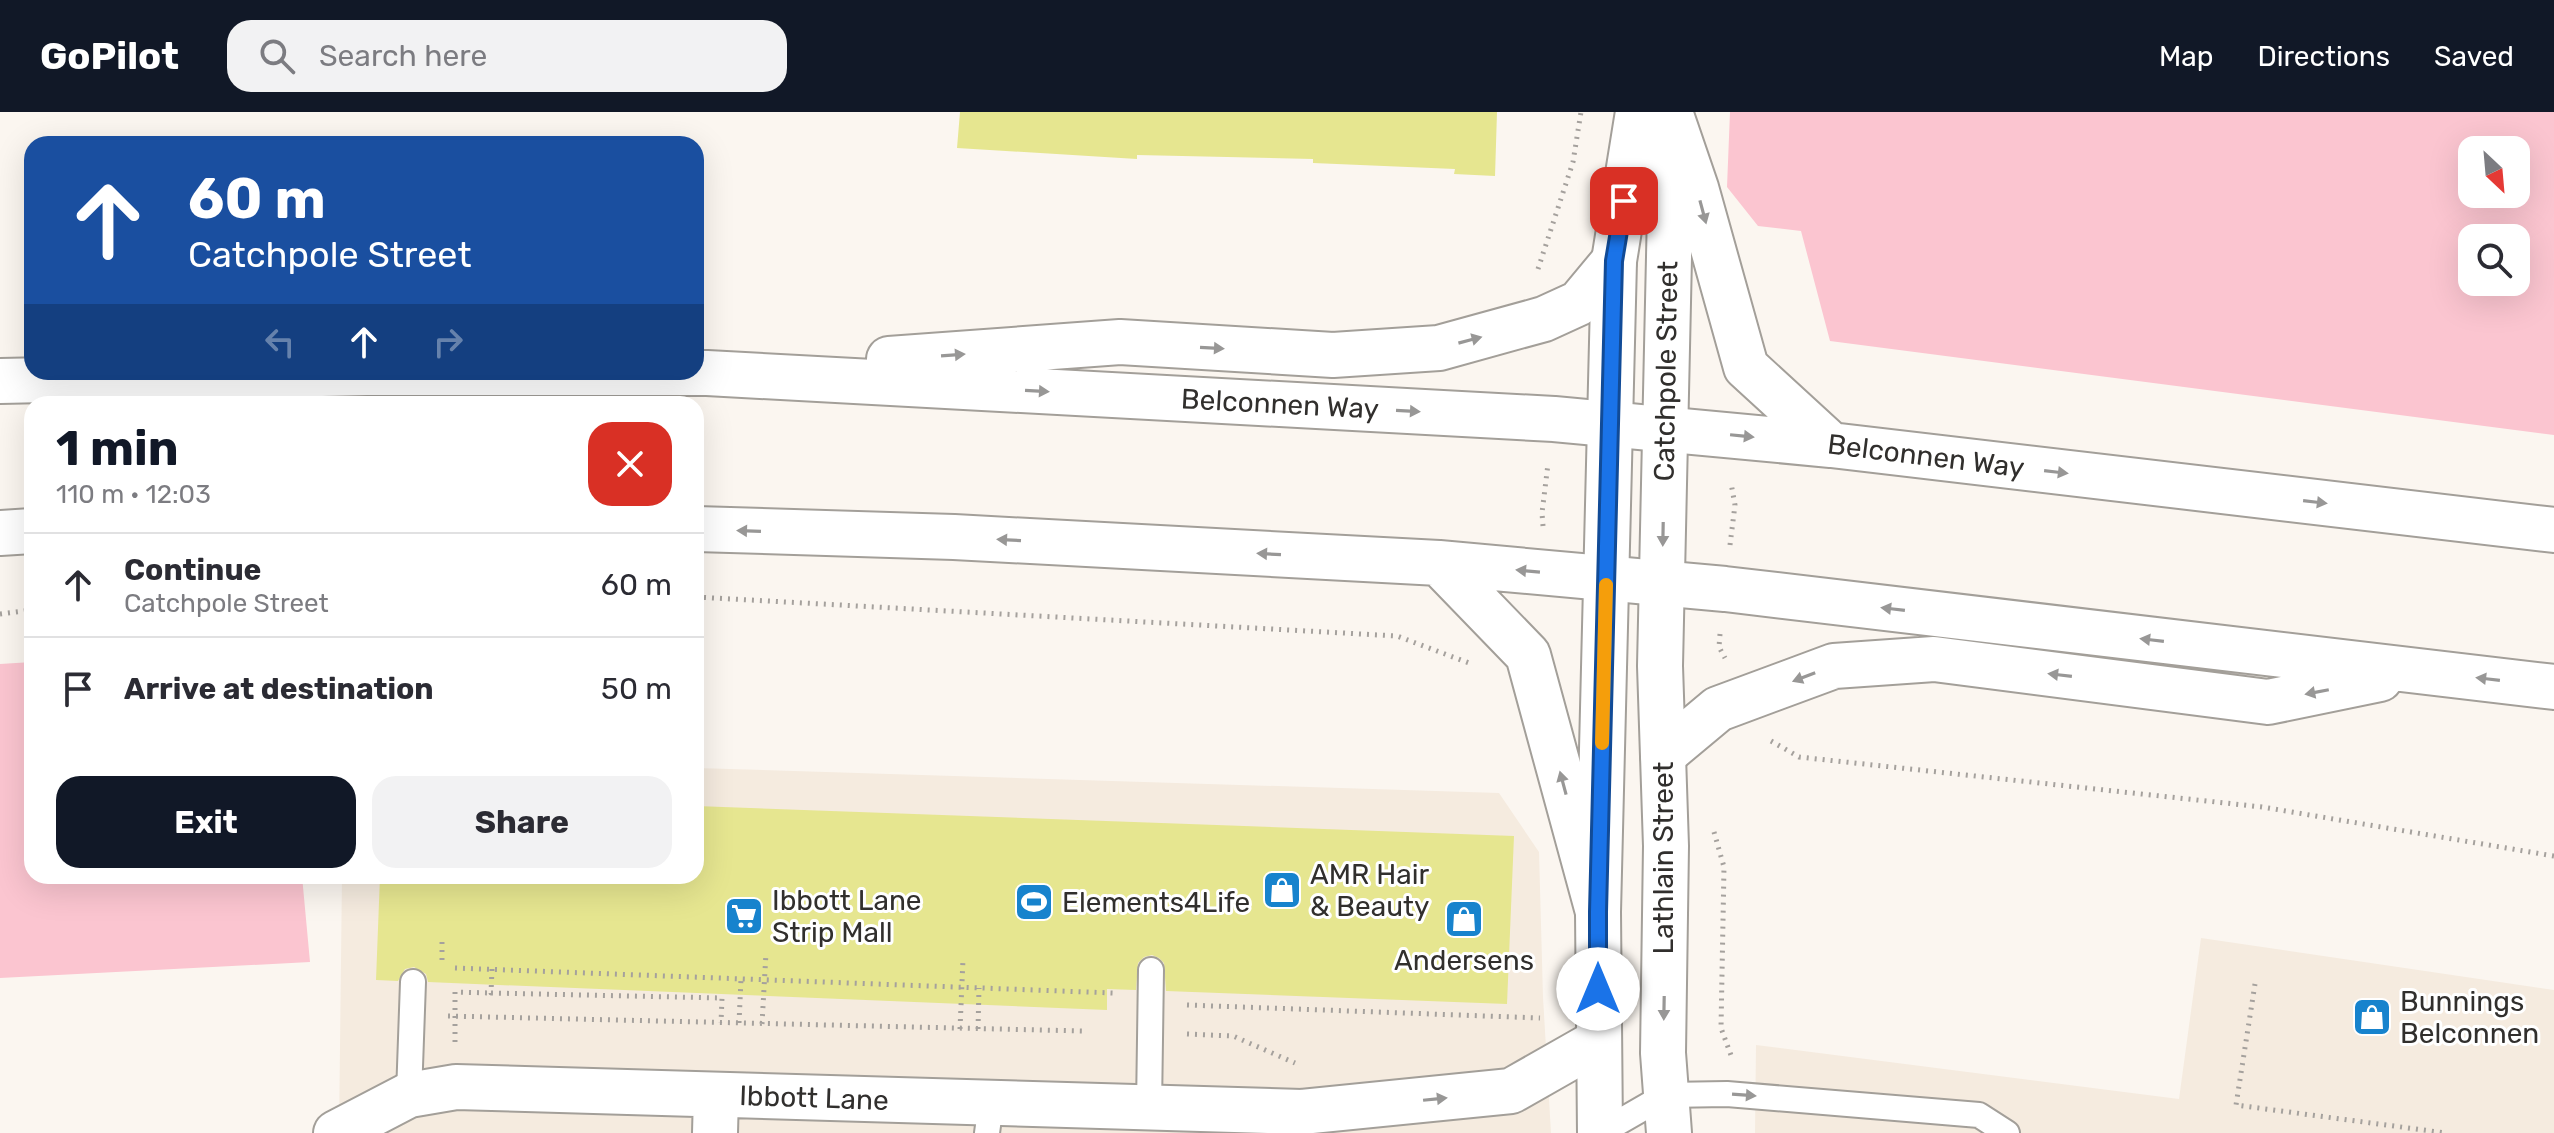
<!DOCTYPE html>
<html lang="en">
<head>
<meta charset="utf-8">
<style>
  body { margin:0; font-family:Rubik,sans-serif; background:#f2f2f3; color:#2b2b33; height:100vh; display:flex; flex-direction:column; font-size:30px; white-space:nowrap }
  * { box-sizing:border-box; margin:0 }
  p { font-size:26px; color:#7c7c81 }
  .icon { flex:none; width:44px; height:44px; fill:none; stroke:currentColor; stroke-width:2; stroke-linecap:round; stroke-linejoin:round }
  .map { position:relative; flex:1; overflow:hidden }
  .side { position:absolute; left:24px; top:284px; width:680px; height:488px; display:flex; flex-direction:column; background:#fff; border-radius:24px; box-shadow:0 8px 32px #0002 }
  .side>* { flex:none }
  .guide { position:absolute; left:24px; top:24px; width:680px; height:244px; border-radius:24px; box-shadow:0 8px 32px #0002; background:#1a4fa0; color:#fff; overflow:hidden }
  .needle { width:52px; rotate:154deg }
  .buttons { position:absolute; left:2458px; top:24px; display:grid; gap:16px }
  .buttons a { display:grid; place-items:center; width:72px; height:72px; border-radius:16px; background:#fff; box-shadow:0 8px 32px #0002; font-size:40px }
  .pin { position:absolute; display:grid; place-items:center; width:68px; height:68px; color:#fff; margin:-34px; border-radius:16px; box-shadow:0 4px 12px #0006 }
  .me { position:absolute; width:88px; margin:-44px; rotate:0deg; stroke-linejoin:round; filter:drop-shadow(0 0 6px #0008) }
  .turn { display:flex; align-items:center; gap:28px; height:168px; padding:0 32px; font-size:36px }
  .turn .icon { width:104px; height:104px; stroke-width:2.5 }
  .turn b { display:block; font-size:56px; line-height:68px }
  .lanes { display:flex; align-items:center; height:76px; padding:0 32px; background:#0003; justify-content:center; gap:40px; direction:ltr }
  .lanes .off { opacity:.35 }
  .round { display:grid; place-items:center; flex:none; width:84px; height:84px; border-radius:24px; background:#f2f2f3 }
  .headline { display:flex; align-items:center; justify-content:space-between; height:136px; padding:0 32px }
  h1 { font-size:48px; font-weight:700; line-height:60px; color:#111827 }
  .button { display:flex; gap:16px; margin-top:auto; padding:16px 32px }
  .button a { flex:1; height:92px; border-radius:24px; background:#111827; color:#fff; font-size:32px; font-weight:700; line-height:92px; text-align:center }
  .button a+a { background:#f2f2f3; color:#2b2b33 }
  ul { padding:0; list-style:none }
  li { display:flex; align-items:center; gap:24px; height:104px; padding:0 32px; border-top:2px solid #e1e1e2 }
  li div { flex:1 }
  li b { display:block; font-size:30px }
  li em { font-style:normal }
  header { display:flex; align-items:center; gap:48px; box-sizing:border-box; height:112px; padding:0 40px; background:#111827; color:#fff }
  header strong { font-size:38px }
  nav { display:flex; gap:44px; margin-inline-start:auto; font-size:28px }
  .search { width:560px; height:72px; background:#f2f2f3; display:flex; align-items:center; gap:20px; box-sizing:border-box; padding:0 28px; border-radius:24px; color:#7c7c81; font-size:30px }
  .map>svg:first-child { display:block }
  .built { fill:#f5ebdf }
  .green { fill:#fbc5d0; fill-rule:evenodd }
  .building { fill:#e6e690 }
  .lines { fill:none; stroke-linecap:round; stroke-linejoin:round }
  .service-casing { stroke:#a39f99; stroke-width:28 }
  .minor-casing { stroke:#a39f99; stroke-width:48 }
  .tertiary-casing { stroke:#a39f99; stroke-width:48 }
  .primary-casing { stroke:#a39f99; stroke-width:48 }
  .path { stroke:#a5a19d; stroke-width:5; stroke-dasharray:2 6; stroke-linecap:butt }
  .service { stroke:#fff; stroke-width:24 }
  .minor { stroke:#fff; stroke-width:44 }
  .tertiary { stroke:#fff; stroke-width:44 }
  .primary { stroke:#fff; stroke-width:44 }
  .oneway { fill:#989796 }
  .route-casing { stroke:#114b97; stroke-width:20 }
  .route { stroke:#1a73e8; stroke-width:14 }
  .slow { stroke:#f59e0b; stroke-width:14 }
  .labels { text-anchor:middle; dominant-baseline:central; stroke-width:6; stroke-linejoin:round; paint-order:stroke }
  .street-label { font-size:28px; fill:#312f2d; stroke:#fff }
  .poi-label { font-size:28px; fill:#312f2d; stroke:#fff; text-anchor:start }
</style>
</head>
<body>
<header>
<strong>GoPilot</strong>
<div class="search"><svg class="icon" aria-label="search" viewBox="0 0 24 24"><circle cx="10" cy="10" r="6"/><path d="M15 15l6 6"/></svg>Search here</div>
<nav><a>Map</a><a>Directions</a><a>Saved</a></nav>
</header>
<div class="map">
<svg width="2554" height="1021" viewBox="0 0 2554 1021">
  <rect width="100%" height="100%" fill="#fbf6f0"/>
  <path class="built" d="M 696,656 L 1499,681 L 1539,740 L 1543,885 L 1551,1021 L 339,1021 L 342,764 L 696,764 Z
    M 2201,826 L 2554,878 L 2554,1021 L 1755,1021 L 1756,933 L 2179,987 Z"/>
  <path class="green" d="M 1730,0 L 2554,0 L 2554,323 L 1830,229 L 1801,119 L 1758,114 L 1727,75 ZM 2472,38 L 2516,38 L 2516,82 L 2472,82 ZM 2472,126 L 2516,126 L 2516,170 L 2472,170 Z
    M 32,550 L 32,764 L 302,764 L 310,850 L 0,866 L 0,552 Z"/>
  <path class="building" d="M 960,0 L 1497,0 L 1495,64 L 1454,62 L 1455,57 L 1313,51 L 1313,47 L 1137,43 L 1137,47 L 957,36 Z
    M 696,694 L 1514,724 L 1507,892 L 1166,879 L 1164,851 L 1159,846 L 1152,843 L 1144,845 L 1138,851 L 1136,878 L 1107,877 L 1107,898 L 428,870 L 426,862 L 414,855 L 405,857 L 398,869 L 376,868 L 380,764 L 696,764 Z"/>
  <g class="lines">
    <defs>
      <path id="service" d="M 409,983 L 413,870
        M 1149,996 L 1151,858
        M 987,1021 L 991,991
        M 1600,1021 L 1666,983 L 1727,982 L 1979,1003 L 2007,1021"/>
      <path id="minor" d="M 336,1021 L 409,983 L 456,975 L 1302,1000 L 1511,979 L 1599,929
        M 715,1021 L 716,983"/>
      <path id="tertiary" d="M 1662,10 L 1671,54 L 1660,554 L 1666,734 L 1663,941 L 1669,1021
        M 1600,1021 L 1598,800 L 1614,149 L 1638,0"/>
      <path id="primary" d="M 1670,0 L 1696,76 L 1746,255 L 1831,333
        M 889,247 L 1120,230 L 1333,243 L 1439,236 L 1544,207 L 1579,191 L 1614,149
        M 0,269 L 367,261 L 707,261 L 1554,307 L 1831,333 L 2554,418
        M 696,417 L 954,425 L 1439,451 L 1725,477 L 2554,575
        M 0,421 L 32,419
        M 1439,451 L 1528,543 L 1598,800
        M 1663,643 L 1718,597 L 1834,554 L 1934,547 L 2268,590 L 2380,567"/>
    </defs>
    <use href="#service" class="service-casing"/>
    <use href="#minor" class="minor-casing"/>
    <use href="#tertiary" class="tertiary-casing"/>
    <use href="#primary" class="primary-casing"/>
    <path class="path" d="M 1538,157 L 1573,50 L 1581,0
      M 1543,414 L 1542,401 L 1548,352
      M 1730,433 L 1735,393 L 1731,371
      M 696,485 L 1397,524 L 1469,551
      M 0,502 L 32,498
      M 1720,522 L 1719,535 L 1725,546
      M 1771,629 L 1799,645 L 2262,695 L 2554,744
      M 1714,720 L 1724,755 L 1721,916 L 1732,946
      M 442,848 L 442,830
      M 455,856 L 1113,881
      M 492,857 L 491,881 L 722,886 L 721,911
      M 2255,872 L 2236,993 L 2446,1021
      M 1187,893 L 1540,906
      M 448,904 L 1083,919
      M 739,911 L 741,867
      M 762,912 L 766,841
      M 960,917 L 963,847
      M 978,917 L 979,876
      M 1187,922 L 1233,924 L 1295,951
      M 455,930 L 455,880 L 491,881"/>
    <use href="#service" class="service"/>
    <use href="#minor" class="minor"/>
    <use href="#tertiary" class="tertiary"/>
    <use href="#primary" class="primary"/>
  </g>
  <defs><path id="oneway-solid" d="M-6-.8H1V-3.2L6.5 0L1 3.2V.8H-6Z" transform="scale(2)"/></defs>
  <g class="oneway">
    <use href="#oneway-solid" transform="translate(1703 100) rotate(75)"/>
    <use href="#oneway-solid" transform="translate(1470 228) rotate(-15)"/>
    <use href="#oneway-solid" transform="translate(1212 236) rotate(3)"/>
    <use href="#oneway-solid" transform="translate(953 243) rotate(-4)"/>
    <use href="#oneway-solid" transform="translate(1037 279) rotate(3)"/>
    <use href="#oneway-solid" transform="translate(1408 299) rotate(3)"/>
    <use href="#oneway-solid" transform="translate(1742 324) rotate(6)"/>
    <use href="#oneway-solid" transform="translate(2056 360) rotate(7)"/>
    <use href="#oneway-solid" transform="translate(2315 390) rotate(7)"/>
    <use href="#oneway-solid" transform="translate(749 419) rotate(-178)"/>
    <use href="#oneway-solid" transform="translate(1663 422) rotate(91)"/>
    <use href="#oneway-solid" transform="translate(1009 428) rotate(-177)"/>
    <use href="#oneway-solid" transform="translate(1269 442) rotate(-177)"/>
    <use href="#oneway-solid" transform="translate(1528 459) rotate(-175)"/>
    <use href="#oneway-solid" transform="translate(1893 497) rotate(-173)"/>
    <use href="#oneway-solid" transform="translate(2152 528) rotate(-173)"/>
    <use href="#oneway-solid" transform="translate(2060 563) rotate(-173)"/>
    <use href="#oneway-solid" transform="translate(1804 565) rotate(159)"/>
    <use href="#oneway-solid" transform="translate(2488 567) rotate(-173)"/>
    <use href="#oneway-solid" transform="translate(2317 580) rotate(169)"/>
    <use href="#oneway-solid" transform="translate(1563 671) rotate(-105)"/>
    <use href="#oneway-solid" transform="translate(1664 896) rotate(91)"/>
    <use href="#oneway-solid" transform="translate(1744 983) rotate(4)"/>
    <use href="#oneway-solid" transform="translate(1435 987) rotate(-6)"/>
  </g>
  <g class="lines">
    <defs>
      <path id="route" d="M 1598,877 L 1598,800 L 1614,149 L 1624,89"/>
    </defs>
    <use href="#route" class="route-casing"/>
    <use href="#route" class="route"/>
    <path class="slow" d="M 1602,631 L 1606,473"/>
  </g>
  <defs>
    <symbol id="shop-square" viewBox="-11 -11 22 22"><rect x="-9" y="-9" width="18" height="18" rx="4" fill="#1783cd" stroke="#fff"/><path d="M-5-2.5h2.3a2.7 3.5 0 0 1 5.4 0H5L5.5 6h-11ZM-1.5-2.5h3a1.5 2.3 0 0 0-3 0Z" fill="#fff"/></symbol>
    <symbol id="stadium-square" viewBox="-11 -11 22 22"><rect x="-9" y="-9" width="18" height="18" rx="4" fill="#1783cd" stroke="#fff"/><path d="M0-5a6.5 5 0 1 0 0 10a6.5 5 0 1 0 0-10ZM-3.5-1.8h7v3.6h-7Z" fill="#fff"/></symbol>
    <symbol id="supermarket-square" viewBox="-11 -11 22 22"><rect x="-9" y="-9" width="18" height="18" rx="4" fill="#1783cd" stroke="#fff"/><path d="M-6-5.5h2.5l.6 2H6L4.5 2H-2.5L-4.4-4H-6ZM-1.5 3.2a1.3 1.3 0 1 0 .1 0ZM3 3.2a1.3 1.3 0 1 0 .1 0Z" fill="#fff"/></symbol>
  </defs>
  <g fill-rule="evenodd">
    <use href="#shop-square" x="1260" y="756" width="44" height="44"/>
    <use href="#stadium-square" x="1012" y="768" width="44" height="44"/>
    <use href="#supermarket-square" x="722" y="782" width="44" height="44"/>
    <use href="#shop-square" x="1442" y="785" width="44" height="44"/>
    <use href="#shop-square" x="2350" y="883" width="44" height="44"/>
  </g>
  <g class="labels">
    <g class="street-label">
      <text transform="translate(1666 259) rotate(-89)">Catchpole Street</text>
      <text transform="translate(1280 292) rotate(3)">Belconnen Way</text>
      <text transform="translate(1926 344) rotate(7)">Belconnen Way</text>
      <text transform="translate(1663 746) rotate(-90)">Lathlain Street</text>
      <text transform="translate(814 986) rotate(2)">Ibbott Lane</text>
    </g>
    <g class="poi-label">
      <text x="1310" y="762">AMR Hair<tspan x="1310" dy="32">&amp; Beauty</tspan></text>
      <text x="772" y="788">Ibbott Lane<tspan x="772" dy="32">Strip Mall</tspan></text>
      <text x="1062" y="790">Elements4Life</text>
      <text x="1464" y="848" text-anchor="middle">Andersens</text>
      <text x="2400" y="889">Bunnings<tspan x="2400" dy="32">Belconnen</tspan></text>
    </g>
  </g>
</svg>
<div class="buttons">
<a><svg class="needle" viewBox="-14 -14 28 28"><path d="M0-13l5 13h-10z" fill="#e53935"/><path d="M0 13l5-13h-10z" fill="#7c7c81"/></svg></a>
<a><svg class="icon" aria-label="search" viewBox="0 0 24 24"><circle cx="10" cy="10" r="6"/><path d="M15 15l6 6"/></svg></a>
</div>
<div class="pin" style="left:1624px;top:89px;background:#d93025"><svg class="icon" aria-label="arrive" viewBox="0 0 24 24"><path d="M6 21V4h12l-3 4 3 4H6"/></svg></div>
<svg class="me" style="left:1598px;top:877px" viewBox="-20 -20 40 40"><circle r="19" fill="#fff"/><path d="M0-13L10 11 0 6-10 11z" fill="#1a73e8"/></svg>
<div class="guide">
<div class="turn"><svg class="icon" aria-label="ahead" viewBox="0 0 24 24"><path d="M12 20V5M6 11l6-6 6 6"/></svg><div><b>60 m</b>Catchpole Street</div></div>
<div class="lanes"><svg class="icon off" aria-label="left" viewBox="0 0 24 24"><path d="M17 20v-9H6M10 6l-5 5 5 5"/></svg><svg class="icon" aria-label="ahead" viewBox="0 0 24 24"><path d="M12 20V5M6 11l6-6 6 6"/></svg><svg class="icon off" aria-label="right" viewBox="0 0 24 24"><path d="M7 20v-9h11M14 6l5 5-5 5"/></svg></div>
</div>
<section class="side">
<div class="headline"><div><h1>1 min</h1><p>110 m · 12:03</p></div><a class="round" style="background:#d93025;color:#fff"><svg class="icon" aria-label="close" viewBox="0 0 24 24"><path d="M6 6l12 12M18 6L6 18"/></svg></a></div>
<ul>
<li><svg class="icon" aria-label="ahead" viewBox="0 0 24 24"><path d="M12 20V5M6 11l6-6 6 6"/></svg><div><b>Continue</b><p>Catchpole Street</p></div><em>60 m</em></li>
<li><svg class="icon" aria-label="arrive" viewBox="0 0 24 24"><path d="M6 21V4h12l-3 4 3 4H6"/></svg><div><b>Arrive at destination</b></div><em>50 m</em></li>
</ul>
<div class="button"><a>Exit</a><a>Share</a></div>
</section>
</div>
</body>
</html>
